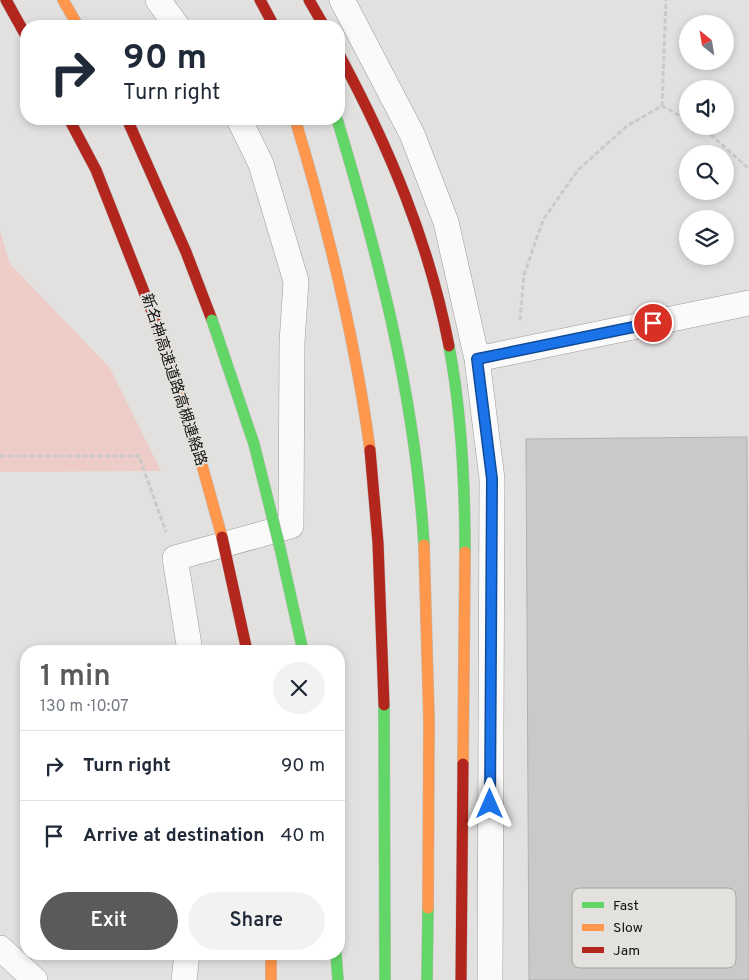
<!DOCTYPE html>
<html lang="en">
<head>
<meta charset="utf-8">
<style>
  body { margin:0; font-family:Overpass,"Noto Sans JP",sans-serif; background:#f2f2f3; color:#1f2937; height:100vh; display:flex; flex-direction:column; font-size:19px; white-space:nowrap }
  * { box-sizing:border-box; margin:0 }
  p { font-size:16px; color:#747a83 }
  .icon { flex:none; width:28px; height:28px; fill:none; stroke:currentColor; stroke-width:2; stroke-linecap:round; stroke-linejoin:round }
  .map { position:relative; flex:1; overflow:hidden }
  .drawer { position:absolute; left:20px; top:645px; width:325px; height:315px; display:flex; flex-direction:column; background:#fff; border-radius:20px; box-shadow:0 2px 8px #0003 }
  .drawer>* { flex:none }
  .top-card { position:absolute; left:20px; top:20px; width:325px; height:105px; border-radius:20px; box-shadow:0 2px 8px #0003; background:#fff; color:#1f2937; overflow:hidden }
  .needle { width:32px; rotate:330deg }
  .tools { position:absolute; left:679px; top:15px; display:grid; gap:10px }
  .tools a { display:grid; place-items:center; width:55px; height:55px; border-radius:50%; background:#fff; box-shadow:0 2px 8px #0003; font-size:25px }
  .pin { position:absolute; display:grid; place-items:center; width:42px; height:42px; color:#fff; margin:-21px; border:2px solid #fff; border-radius:50%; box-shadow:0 1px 5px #0007 }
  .me { position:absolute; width:55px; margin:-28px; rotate:0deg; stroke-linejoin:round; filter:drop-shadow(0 0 4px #0008) }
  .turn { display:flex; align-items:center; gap:18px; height:105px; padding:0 20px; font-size:22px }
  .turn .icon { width:65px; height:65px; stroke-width:2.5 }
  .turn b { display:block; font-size:35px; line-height:42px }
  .round { display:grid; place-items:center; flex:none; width:52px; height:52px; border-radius:26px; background:#f2f2f3 }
  .headline { display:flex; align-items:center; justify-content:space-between; height:85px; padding:0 20px }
  h1 { font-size:30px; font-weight:600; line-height:38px; color:#5a5a58 }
  .action { display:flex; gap:10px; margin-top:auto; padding:10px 20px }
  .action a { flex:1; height:58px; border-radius:30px; background:#5a5a58; color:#fff; font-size:20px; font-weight:600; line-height:58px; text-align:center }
  .action a+a { background:#f2f2f3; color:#1f2937 }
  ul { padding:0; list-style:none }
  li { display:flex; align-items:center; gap:15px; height:70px; padding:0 20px; border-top:1px solid #e0e1e3 }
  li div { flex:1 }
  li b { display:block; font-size:19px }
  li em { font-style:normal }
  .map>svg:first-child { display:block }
  .green { fill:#eecdc8 }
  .building { fill:#cac9c8; stroke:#b0b0af }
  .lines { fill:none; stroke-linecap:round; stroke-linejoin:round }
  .street-casing { stroke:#9b9a99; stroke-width:26 }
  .fast-casing { stroke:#bcbcbb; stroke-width:12 }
  .slow-casing { stroke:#bcbcbb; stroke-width:12 }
  .jam-casing { stroke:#bcbcbb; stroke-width:12 }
  .path { stroke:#cacac9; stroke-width:3; stroke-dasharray:5 2.5; stroke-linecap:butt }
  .street { stroke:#fbfafa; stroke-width:25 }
  .fast { stroke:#63d668; stroke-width:11 }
  .slow { stroke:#ff974d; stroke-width:11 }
  .jam { stroke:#b3261e; stroke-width:11 }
  .fast-bridge-casing { stroke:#bcbcbb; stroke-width:12; stroke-linecap:butt }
  .slow-bridge-casing { stroke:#bcbcbb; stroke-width:12; stroke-linecap:butt }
  .jam-bridge-casing { stroke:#bcbcbb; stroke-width:12; stroke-linecap:butt }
  .fast-bridge { stroke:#63d668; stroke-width:11 }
  .slow-bridge { stroke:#ff974d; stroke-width:11 }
  .jam-bridge { stroke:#b3261e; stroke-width:11 }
  .route-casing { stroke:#114b97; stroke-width:12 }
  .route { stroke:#1a73e8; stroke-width:9 }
  .labels { text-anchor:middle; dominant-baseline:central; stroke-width:4; stroke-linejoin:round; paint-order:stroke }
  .street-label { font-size:15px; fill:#11110f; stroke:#e3e1de }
  .key { fill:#e3e1de; stroke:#a4a3a0; stroke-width:1 }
  .key-label { font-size:14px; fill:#11110f }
</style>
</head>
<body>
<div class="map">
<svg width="749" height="980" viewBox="0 0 749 980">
  <rect width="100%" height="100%" fill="#e2e1df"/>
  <path class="green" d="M 0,231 L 10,264 L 110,368 L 161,471 L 0,472 Z"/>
  <path class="building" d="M 747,437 L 749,980 L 529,980 L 526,439 Z"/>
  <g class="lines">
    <defs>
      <path id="street" d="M 158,0 L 177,26
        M 342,0 L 412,134 L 446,222 L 477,359 L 492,479 L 490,980
        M 477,359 L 749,303
        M 190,651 L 175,558 L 291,526 L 292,343 L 296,281 L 261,164 L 239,119
        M 0,948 L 35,980
        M 184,980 L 187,954"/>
      <path id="fast" d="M 337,119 C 380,262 415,396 424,545
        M 449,346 C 462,414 465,484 465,552
        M 384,705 L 385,980
        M 336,954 L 338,980
        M 427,980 L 428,908"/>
      <path id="slow" d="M 63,0 L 78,26
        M 295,119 C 328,228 355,338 370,450
        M 424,545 L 429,721 L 428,908
        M 463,764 L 465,552
        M 271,954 L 271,980"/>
      <path id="jam" d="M 6,0 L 26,36
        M 260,0 L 274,26
        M 309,0 L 324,26
        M 339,54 C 389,147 429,242 449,346
        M 69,119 L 96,170 L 161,335
        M 127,119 L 186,252 L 212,320
        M 370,450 L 378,543 L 384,705
        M 461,980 L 463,764"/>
    </defs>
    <use href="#street" class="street-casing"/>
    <use href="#fast" class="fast-casing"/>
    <use href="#slow" class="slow-casing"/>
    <use href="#jam" class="jam-casing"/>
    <path class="path" d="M 662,106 L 666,0
      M 698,126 L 709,133 L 749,169
      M 520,320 L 524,275 L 543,220 L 578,170 L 627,126 L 662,106 L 688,120
      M 0,456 L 139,456 L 166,532"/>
    <use href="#street" class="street"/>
    <use href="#fast" class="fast"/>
    <use href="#slow" class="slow"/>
    <use href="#jam" class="jam"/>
    <defs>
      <path id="fast-bridge" d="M 212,320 L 254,444 L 280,548 L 303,651"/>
      <path id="slow-bridge" d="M 161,335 L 200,458 L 222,537"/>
      <path id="jam-bridge" d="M 222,537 L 247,651"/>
    </defs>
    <use href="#fast-bridge" class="fast-bridge-casing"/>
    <use href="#slow-bridge" class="slow-bridge-casing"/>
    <use href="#jam-bridge" class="jam-bridge-casing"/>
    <use href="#fast-bridge" class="fast-bridge"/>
    <use href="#slow-bridge" class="slow-bridge"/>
    <use href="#jam-bridge" class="jam-bridge"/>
  </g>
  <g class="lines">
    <defs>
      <path id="route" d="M 490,804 L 492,479 L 477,359 L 653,323"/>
    </defs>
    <use href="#route" class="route-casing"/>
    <use href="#route" class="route"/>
  </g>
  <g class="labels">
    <g class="street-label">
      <text transform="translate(173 380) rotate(72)">新名神高速道路高槻連絡路</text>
    </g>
  </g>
  <rect x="572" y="888" width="164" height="80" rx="8" class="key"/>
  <rect x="582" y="902" width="22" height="6" fill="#63d668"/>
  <rect x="582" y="924" width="22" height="7" fill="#ff974d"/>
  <rect x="582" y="947" width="22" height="6" fill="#b3261e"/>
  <g class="key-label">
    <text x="613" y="910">Fast</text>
    <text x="613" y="932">Slow</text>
    <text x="613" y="955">Jam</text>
  </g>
</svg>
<div class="tools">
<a><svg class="needle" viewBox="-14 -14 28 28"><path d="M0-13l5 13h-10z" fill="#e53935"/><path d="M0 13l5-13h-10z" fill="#747a83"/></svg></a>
<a><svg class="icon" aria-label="sound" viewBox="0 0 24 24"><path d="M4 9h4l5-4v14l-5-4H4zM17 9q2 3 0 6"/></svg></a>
<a><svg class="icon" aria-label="search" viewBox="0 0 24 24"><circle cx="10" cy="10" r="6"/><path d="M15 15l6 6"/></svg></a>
<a><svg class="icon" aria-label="layers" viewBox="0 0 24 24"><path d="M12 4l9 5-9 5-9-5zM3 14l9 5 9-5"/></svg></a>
</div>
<div class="pin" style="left:653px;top:323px;background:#d93025"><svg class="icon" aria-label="arrive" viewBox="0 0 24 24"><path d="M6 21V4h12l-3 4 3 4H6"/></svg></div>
<svg class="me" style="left:490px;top:804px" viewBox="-20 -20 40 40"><path d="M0-17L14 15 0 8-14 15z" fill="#1a73e8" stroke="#fff" stroke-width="4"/></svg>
<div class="top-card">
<div class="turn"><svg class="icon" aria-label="right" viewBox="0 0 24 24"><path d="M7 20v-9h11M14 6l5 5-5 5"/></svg><div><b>90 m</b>Turn right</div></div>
</div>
<section class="drawer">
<div class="headline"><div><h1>1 min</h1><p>130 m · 10:07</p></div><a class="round"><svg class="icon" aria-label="close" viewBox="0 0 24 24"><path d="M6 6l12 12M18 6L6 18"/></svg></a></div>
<ul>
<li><svg class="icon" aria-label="right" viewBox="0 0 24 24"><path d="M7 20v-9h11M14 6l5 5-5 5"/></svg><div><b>Turn right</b></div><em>90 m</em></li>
<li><svg class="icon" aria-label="arrive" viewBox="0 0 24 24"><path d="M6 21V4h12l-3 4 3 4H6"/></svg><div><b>Arrive at destination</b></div><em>40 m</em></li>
</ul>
<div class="action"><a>Exit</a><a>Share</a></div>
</section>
</div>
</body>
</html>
